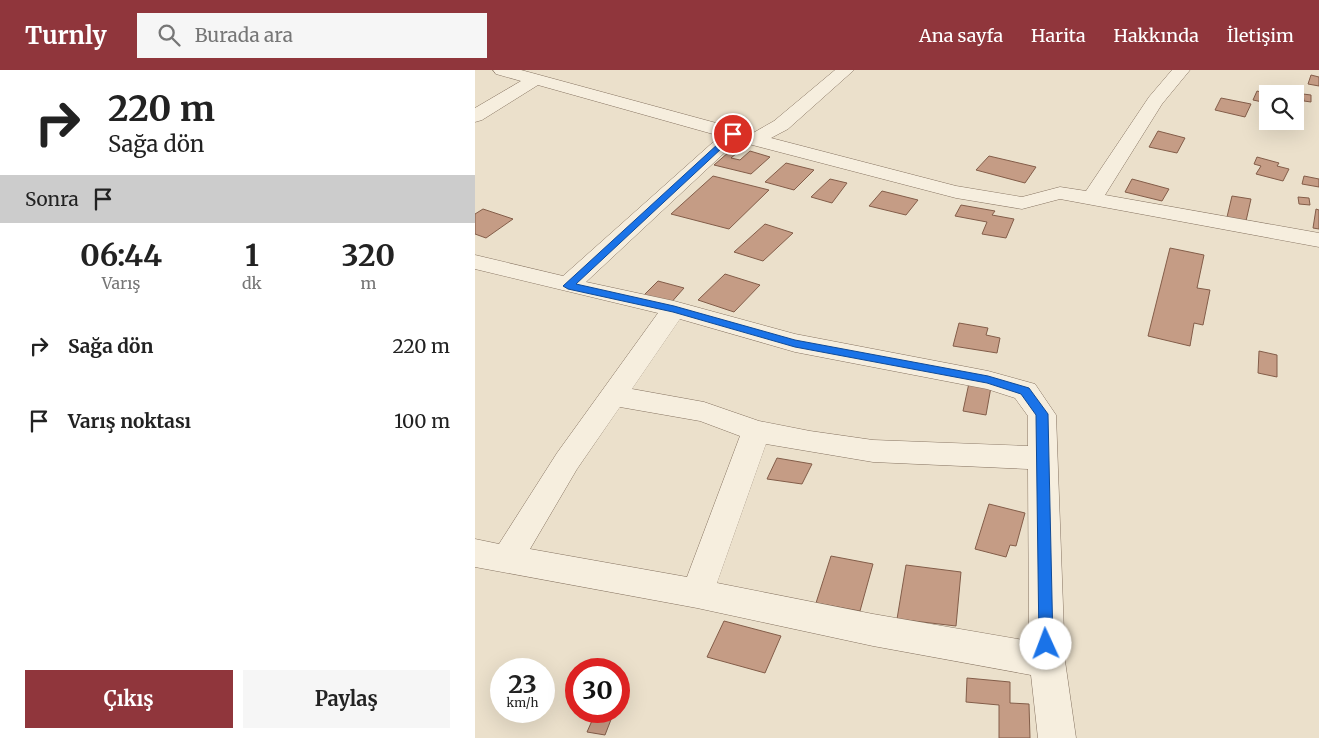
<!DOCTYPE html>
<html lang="tr">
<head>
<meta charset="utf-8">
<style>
  body { margin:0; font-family:Merriweather,serif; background:#f6f6f6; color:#222; height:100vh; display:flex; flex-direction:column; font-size:19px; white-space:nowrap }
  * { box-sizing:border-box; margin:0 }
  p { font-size:16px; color:#767676 }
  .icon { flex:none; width:28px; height:28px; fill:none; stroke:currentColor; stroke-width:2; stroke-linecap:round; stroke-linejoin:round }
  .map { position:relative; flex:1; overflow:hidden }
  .sheet { display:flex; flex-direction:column; background:#fff; width:475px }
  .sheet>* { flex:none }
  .top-card { background:#fff; color:#222; overflow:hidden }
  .buttons { position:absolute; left:784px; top:15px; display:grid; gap:10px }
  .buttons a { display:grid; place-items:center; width:45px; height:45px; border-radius:0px; background:#fff; box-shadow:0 5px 20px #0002; font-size:25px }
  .speed { position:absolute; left:15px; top:588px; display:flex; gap:10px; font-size:25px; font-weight:700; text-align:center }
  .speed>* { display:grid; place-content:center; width:65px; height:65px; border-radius:50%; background:#fff; box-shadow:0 5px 20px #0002; line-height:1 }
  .speed small { font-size:12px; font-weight:400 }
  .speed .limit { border:8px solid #d22; background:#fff; color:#111 }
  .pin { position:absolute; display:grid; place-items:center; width:42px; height:42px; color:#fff; margin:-21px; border:2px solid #fff; border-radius:50%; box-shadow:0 1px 5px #0007 }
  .me { position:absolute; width:55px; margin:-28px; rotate:358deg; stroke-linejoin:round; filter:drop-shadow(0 0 4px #0008) }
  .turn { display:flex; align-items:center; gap:18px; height:105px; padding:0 25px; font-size:22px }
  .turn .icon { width:65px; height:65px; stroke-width:2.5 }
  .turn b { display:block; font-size:35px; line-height:42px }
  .then { display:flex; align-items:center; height:48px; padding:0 25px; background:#0003; gap:10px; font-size:19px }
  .eta { display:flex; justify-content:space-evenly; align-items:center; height:85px; text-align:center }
  .eta b { font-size:30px; font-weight:700; line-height:35px }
  .action { display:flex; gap:10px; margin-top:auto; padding:10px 25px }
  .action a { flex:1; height:58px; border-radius:0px; background:#90363c; color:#fff; font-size:20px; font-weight:700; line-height:58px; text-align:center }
  .action a+a { background:#f6f6f6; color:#222 }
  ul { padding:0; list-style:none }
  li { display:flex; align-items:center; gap:15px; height:75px; padding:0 25px }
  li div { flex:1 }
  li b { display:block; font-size:19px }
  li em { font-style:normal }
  header { display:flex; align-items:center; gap:30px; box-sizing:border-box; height:70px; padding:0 25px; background:#90363c; color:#fff }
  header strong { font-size:24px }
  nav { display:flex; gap:28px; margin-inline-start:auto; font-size:18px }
  .search { width:350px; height:45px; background:#f6f6f6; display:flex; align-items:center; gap:12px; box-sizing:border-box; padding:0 18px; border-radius:0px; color:#767676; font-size:19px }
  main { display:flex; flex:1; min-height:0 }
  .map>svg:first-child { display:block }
  .building { fill:#c59c85; stroke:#835d49 }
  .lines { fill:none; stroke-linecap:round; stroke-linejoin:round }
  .minor-casing { stroke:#867361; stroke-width:1 }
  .minor { fill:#f6eede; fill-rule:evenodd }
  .route { fill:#1a73e8; stroke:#114b97 }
</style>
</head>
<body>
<header>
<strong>Turnly</strong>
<div class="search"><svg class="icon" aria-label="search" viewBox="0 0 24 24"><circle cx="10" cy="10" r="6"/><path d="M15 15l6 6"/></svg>Burada ara</div>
<nav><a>Ana sayfa</a><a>Harita</a><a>Hakkında</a><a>İletişim</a></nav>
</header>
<main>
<section class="sheet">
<div class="top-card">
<div class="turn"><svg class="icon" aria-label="right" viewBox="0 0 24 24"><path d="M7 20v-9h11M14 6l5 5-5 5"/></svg><div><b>220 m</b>Sağa dön</div></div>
<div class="then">Sonra<svg class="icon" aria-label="arrive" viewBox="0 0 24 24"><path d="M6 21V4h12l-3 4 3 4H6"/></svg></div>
</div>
<div class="eta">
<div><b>06:44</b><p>Varış</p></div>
<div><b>1</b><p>dk</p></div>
<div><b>320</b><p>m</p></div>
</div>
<ul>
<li><svg class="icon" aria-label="right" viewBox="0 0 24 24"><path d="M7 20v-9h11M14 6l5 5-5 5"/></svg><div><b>Sağa dön</b></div><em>220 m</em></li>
<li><svg class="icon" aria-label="arrive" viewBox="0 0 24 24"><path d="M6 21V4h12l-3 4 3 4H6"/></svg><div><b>Varış noktası</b></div><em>100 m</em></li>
</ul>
<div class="action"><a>Çıkış</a><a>Paylaş</a></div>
</section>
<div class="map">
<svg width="844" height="668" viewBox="0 0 844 668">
  <rect width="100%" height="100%" fill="#ebe0cb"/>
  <path class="building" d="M 836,5 L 844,7 L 844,16 L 833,14 Z
    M 782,21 L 793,24 L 792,33 L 778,30 Z
    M 828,24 L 836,25 L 836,32 L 829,31 Z
    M 746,28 L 776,34 L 770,47 L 740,40 Z
    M 683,61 L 710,68 L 702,83 L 674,77 Z
    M 262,75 L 269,77 L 256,88 L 265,90 L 275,81 L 295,87 L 276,104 L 239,95 Z
    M 514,86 L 561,97 L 550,113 L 501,100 Z
    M 782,87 L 804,93 L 802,96 L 814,99 L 808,111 L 781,104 L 786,96 L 779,94 Z
    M 311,93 L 339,100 L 319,120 L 290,112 Z
    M 238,106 L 294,120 L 254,159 L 196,144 Z
    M 829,106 L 844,109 L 844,117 L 827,114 Z
    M 355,109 L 372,113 L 357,133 L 336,127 Z
    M 657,109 L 694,119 L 687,131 L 650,122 Z
    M 407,121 L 443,130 L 431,145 L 394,136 Z
    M 757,126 L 776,129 L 771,151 L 752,147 Z
    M 823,127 L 834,128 L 835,135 L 824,134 Z
    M 486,135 L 520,141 L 517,145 L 539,149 L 531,168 L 507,164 L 512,152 L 480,146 Z
    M 8,139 L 38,149 L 11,168 L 0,164 L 0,144 Z
    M 841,139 L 844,140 L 844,159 L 838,158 Z
    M 290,154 L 318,163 L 288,191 L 259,182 Z
    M 695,178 L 729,185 L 722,218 L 735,220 L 728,255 L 719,253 L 715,276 L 673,266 Z
    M 250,204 L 285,215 L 259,242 L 223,230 Z
    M 183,211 L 209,218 L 194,235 L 167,227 Z
    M 484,253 L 513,258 L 511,265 L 525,268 L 522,283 L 478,276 Z
    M 784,281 L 802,285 L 802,307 L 783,303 Z
    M 494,313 L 516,317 L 511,345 L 488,341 Z
    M 302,388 L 337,394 L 327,414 L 292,409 Z
    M 514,434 L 550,443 L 541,476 L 535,475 L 531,487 L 500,479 Z
    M 356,486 L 398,494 L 385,541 L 341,533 Z
    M 431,495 L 486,502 L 481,556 L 422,549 Z
    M 249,551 L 306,566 L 290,603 L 232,587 Z
    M 492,608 L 535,612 L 535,633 L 554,634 L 555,668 L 524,668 L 524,635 L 491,632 Z
    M 120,644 L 137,647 L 130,665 L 112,662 Z"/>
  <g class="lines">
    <defs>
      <path id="minor" d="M 18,0 L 46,0 L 278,63 L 299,51 L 360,0 L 379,0 L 313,59 L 296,68 L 481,116 L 547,127 L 585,117 L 611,121 L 674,27 L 697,0 L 715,0 L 687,34 L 630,125 L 844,163 L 844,177 L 585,129 L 547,139 L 481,128 L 262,71 L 111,212 L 199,231 L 320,264 L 513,301 L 560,314 L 581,345 L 590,591 L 601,668 L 563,668 L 556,605 L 398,576 L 222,538 L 0,497 L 0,469 L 24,474 L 82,383 L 183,243 L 0,199 L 0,185 L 88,206 L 245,66 L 63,15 L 7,50 L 0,52 L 0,38 L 46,11 L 21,4 ZM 205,249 L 320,282 L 512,319 L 540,328 L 553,346 L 553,376 L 398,370 L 335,361 L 284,351 L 229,332 L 157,319 ZM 145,337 L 225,351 L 265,366 L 212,507 L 55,479 L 102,399 ZM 291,374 L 398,392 L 553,399 L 554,571 L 398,544 L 242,513 Z"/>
    </defs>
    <use href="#minor" class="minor-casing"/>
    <use href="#minor" class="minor"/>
  </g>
  <path class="route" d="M 256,62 L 262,64 L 101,214 L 199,236 L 320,270 L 513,306 L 554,318 L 573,344 L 578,574 L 576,578 L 571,580 L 566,578 L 564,574 L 561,345 L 546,324 L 512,313 L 320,277 L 198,242 L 93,219 L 88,216 Z"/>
</svg>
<div class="buttons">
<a><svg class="icon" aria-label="search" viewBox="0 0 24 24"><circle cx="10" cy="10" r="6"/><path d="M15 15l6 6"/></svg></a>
</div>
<div class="speed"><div>23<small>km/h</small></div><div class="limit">30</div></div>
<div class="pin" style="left:258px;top:64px;background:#d93025"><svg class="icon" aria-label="arrive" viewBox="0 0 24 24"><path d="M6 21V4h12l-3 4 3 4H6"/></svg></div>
<svg class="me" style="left:571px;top:574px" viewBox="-20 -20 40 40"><circle r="19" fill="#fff"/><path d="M0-13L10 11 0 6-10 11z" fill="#1a73e8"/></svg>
</div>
</main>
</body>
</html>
